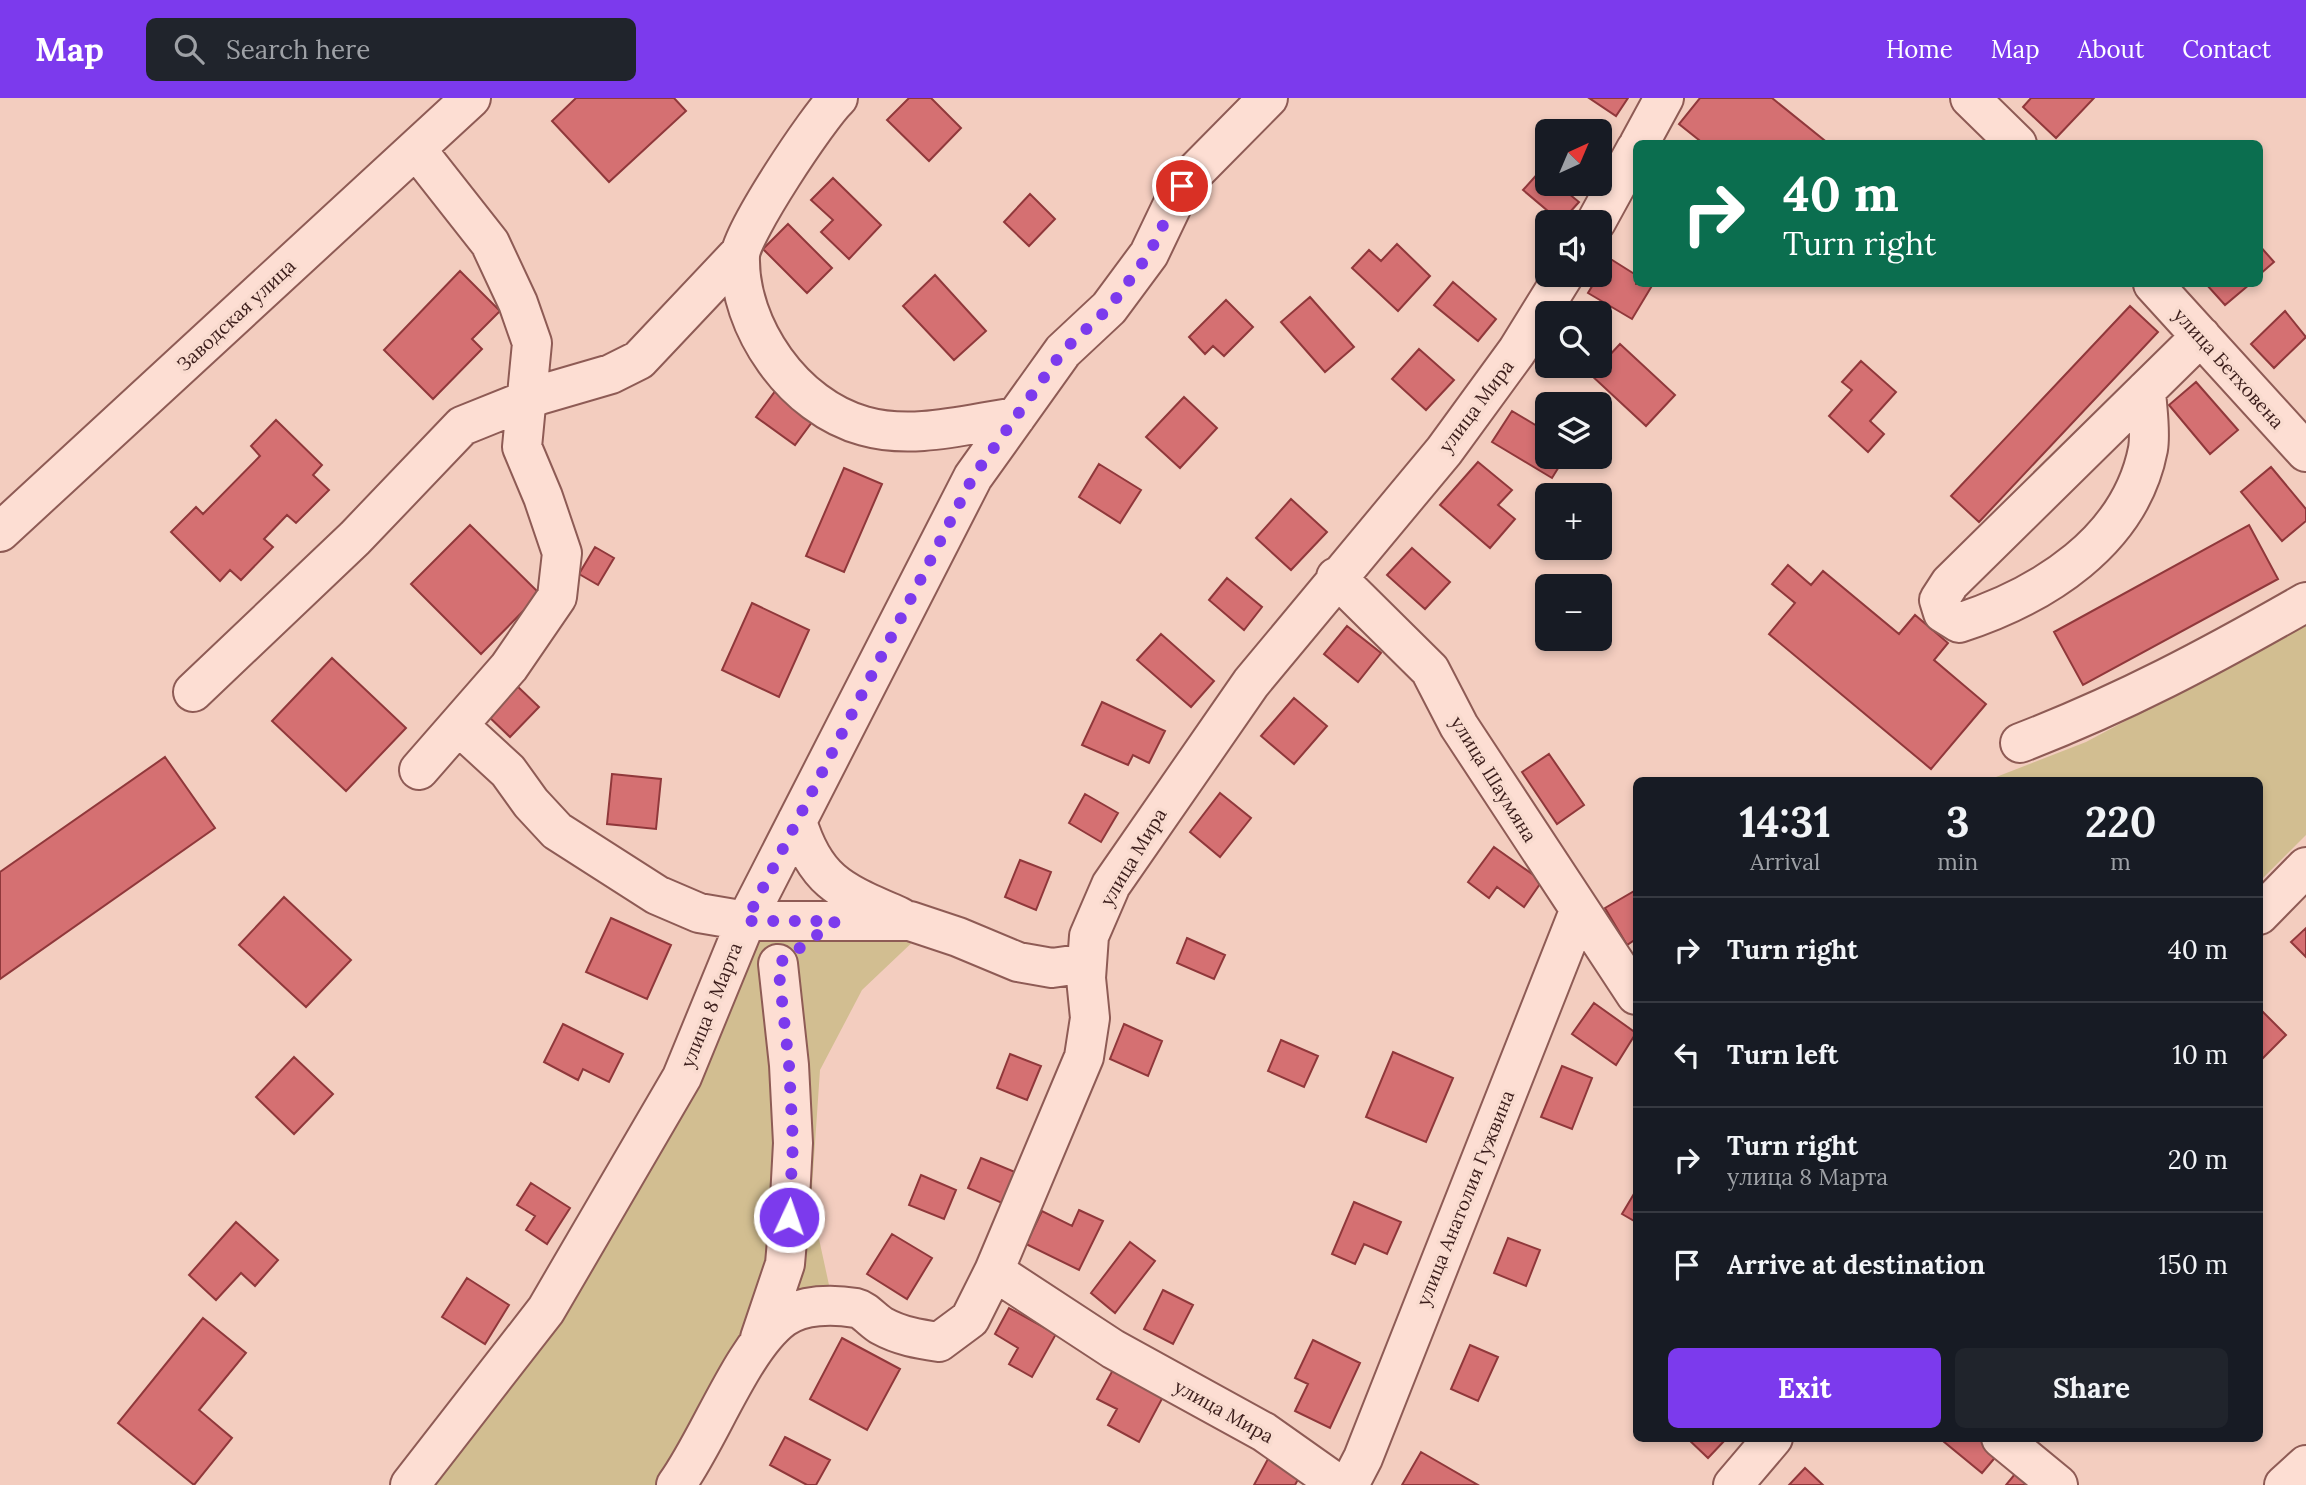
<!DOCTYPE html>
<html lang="en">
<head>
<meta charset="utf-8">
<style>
  body { margin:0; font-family:Lora,serif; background:#20242c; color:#f1f3f6; height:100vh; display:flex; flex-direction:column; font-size:26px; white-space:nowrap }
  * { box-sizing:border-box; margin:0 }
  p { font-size:23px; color:#9ea1a6 }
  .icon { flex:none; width:38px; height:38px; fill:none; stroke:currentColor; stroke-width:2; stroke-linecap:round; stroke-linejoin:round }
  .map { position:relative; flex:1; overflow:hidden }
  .details { position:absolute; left:1633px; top:679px; width:630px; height:665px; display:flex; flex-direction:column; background:#171b24; border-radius:10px; box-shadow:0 4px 10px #0003 }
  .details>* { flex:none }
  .hud { position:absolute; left:1633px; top:42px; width:630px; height:147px; border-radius:10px; box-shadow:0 4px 10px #0003; background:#0b6e4f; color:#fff; overflow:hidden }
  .needle { width:46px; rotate:44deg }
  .tools { position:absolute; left:1535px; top:21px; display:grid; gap:14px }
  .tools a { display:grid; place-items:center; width:77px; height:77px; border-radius:10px; background:#171b24; box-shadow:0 4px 10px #0003; font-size:35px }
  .pin { position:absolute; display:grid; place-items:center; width:60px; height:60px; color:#fff; margin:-30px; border:4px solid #fff; border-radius:50%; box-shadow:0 2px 7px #0007 }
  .me { position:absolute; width:77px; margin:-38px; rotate:3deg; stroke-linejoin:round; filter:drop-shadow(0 0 5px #0008) }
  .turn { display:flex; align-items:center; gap:24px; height:147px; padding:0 35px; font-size:32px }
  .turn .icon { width:91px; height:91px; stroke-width:2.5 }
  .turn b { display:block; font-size:49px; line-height:60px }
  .eta { display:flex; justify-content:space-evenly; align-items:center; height:119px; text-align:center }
  .eta b { font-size:42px; font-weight:700; line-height:49px }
  .action { display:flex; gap:14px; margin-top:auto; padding:14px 35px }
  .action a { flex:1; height:80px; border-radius:10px; background:#7c3aed; color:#fff; font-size:28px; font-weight:700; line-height:80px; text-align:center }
  .action a+a { background:#20242c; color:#f1f3f6 }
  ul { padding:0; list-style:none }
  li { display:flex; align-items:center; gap:21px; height:105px; padding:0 35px; border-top:2px solid #363941 }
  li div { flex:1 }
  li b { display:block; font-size:26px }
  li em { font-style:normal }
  header { display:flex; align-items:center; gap:42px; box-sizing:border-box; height:98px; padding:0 35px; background:#7c3aed; color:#fff }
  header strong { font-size:33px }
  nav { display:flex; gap:38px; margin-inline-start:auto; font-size:24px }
  .search { width:490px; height:63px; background:#20242c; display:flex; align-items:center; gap:18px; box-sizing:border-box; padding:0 24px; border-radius:10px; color:#9ea1a6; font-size:26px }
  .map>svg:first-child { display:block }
  .green { fill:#d2be91 }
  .building { fill:#d57072; stroke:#90383b; stroke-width:2 }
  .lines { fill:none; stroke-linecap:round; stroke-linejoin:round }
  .minor-casing { stroke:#8e5b55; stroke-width:42 }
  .minor { stroke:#fdded3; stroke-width:38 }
  .route { stroke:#7c3aed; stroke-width:12; stroke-dasharray:0 21.6 }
  .labels { text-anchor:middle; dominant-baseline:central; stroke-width:7; stroke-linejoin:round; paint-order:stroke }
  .street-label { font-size:19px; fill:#3b1d1b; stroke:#f9dbcf }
</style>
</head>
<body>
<header>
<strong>Map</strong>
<div class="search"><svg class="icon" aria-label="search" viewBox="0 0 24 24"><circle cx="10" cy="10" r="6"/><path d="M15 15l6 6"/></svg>Search here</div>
<nav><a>Home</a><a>Map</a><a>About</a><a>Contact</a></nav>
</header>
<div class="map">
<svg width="2306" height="1387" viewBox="0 0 2306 1387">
  <rect width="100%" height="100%" fill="#f3cdbf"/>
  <path class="green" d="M 2306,521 L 2306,737 L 2259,784 L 2259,682 L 1991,681 L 2086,644 L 2234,565 Z
    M 760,837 L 920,837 L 862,892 L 820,972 L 811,1104 L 829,1187 L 765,1207 L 657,1387 L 426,1387 L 536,1243 L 667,1044 Z"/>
  <path class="building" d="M 576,0 L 674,0 L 686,13 L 609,84 L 552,23 Z
    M 909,0 L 931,0 L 961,30 L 929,63 L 887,22 Z
    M 1589,0 L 1628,0 L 1616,18 Z
    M 1700,0 L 1772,0 L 1829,46 L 1704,46 L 1679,26 Z
    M 2031,0 L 2094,0 L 2056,40 L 2023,9 Z
    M 1541,72 L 1547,77 L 1547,86 L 1557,86 L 1579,104 L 1561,124 L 1523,92 Z
    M 833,80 L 881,127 L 849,161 L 821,134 L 833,122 L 811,102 Z
    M 1030,96 L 1055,121 L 1029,148 L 1004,124 Z
    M 788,126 L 832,170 L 807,195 L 763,151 Z
    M 1397,146 L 1430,178 L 1398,213 L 1352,170 L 1369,152 L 1381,163 Z
    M 2259,147 L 2274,164 L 2259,177 Z
    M 1609,160 L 1636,177 L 1636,186 L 1653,186 L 1632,221 L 1588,195 Z
    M 460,173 L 500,213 L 472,241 L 482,251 L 433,301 L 384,252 Z
    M 935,177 L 986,233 L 954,262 L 903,208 Z
    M 1453,184 L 1496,221 L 1478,243 L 1434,207 Z
    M 2206,186 L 2250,186 L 2225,207 Z
    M 1310,199 L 1354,249 L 1325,274 L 1281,224 Z
    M 1226,202 L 1253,229 L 1224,258 L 1213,248 L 1205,256 L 1189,239 Z
    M 2130,208 L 2158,234 L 1979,424 L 1951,398 Z
    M 2285,213 L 2306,239 L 2274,270 L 2251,246 Z
    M 1620,246 L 1675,297 L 1646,328 L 1591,277 Z
    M 1419,251 L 1454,282 L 1426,312 L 1392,281 Z
    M 1861,263 L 1896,294 L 1870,323 L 1884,336 L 1868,354 L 1829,318 L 1852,292 L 1842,284 Z
    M 2196,284 L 2238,332 L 2210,356 L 2169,307 Z
    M 776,292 L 815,320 L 795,347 L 756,319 Z
    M 1184,299 L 1217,330 L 1180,370 L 1146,339 Z
    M 1512,313 L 1547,334 L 1547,359 L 1565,359 L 1552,380 L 1492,344 Z
    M 276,322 L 322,367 L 313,377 L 329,392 L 296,425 L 287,417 L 264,441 L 273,449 L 241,482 L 230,472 L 220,483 L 171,434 L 196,409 L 203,416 L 260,358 L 251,348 Z
    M 1478,364 L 1512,392 L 1498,407 L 1515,421 L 1490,450 L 1440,407 Z
    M 1099,366 L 1141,392 L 1120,425 L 1079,399 Z
    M 2271,369 L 2306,411 L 2306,423 L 2282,443 L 2241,394 Z
    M 844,370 L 882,386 L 844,474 L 806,458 Z
    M 1291,401 L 1327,434 L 1291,472 L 1256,440 Z
    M 470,427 L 540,496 L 481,556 L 411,486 Z
    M 2249,427 L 2278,481 L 2083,587 L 2054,534 Z
    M 595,449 L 614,460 L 598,487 L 579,476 Z
    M 1412,450 L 1450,484 L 1425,511 L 1387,477 Z
    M 1788,467 L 1811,487 L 1823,473 L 1899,536 L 1915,517 L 1948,545 L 1934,562 L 1986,606 L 1931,671 L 1769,536 L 1795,505 L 1772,486 Z
    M 1227,480 L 1262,509 L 1244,532 L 1209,502 Z
    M 752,505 L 809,532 L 779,599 L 722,572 Z
    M 1347,528 L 1381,555 L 1358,584 L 1324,556 Z
    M 1161,536 L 1214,583 L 1191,609 L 1137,562 Z
    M 332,560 L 406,630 L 346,693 L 272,623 Z
    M 515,586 L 539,609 L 510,639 L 486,616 Z
    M 1294,600 L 1327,628 L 1294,666 L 1261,638 Z
    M 1102,604 L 1165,633 L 1149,665 L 1133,657 L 1128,667 L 1082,647 Z
    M 1549,656 L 1584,707 L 1557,726 L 1522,674 Z
    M 165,659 L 215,730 L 0,881 L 0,774 Z
    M 612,676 L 661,681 L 656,731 L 607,726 Z
    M 1220,695 L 1251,720 L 1220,759 L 1190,734 Z
    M 1085,696 L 1118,715 L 1101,744 L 1069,725 Z
    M 1494,749 L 1542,783 L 1524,809 L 1497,789 L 1489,800 L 1468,784 Z
    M 1020,762 L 1051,774 L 1036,812 L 1005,799 Z
    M 1636,792 L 1636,841 L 1627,847 L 1605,810 Z
    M 284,799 L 351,862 L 306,909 L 239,847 Z
    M 611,820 L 671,847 L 647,901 L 586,874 Z
    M 2306,830 L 2306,859 L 2291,844 Z
    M 1187,840 L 1225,857 L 1214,881 L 1177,865 Z
    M 1594,905 L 1636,935 L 1616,967 L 1572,936 Z
    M 2259,910 L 2286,937 L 2262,961 L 2259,958 Z
    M 563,926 L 623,956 L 609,984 L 583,971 L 578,982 L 544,964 Z
    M 1124,926 L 1162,943 L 1148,978 L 1110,961 Z
    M 1281,942 L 1318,958 L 1304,989 L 1268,973 Z
    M 1393,954 L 1453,980 L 1426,1044 L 1366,1019 Z
    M 1010,956 L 1041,968 L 1027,1002 L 997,990 Z
    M 294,959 L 333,996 L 294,1036 L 256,999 Z
    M 1562,968 L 1592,980 L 1572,1031 L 1541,1019 Z
    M 981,1060 L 1015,1074 L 1002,1105 L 968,1090 Z
    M 921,1077 L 956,1092 L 944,1121 L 909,1107 Z
    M 531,1085 L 570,1110 L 547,1146 L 526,1132 L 535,1118 L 517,1107 Z
    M 1635,1094 L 1636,1095 L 1636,1124 L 1622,1116 Z
    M 1354,1104 L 1401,1124 L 1387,1156 L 1364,1146 L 1355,1166 L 1332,1156 Z
    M 1079,1112 L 1103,1123 L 1079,1172 L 1026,1146 L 1042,1113 L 1072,1128 Z
    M 236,1124 L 278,1162 L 255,1188 L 241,1175 L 216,1202 L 189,1177 Z
    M 892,1136 L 932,1160 L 907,1201 L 867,1176 Z
    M 1508,1140 L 1540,1152 L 1526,1188 L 1494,1175 Z
    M 1130,1144 L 1155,1163 L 1115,1215 L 1091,1195 Z
    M 467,1180 L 509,1207 L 485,1246 L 442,1219 Z
    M 1163,1192 L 1193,1207 L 1173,1246 L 1144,1231 Z
    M 1009,1210 L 1056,1236 L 1032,1279 L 1009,1266 L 1018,1250 L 995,1236 Z
    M 203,1220 L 246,1255 L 199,1312 L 232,1340 L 194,1387 L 118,1325 Z
    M 842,1240 L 900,1271 L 867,1332 L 810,1301 Z
    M 1313,1242 L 1360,1265 L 1330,1330 L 1295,1313 L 1308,1286 L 1295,1280 Z
    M 1470,1247 L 1498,1259 L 1478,1303 L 1451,1291 Z
    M 1114,1270 L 1164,1297 L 1139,1344 L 1108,1327 L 1117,1311 L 1097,1301 Z
    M 785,1339 L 830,1362 L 816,1387 L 807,1387 L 770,1367 Z
    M 1687,1340 L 1727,1340 L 1708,1360 Z
    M 1945,1340 L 1979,1340 L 1998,1356 L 1982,1375 L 1943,1343 Z
    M 1421,1354 L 1478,1387 L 1402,1387 Z
    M 1269,1359 L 1301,1376 L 1295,1387 L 1254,1387 Z
    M 1805,1370 L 1823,1387 L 1789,1387 Z
    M 2019,1371 L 2036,1387 L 2006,1387 Z"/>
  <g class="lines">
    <defs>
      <path id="minor" d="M 838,0 C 818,19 741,135 740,158 C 738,229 794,309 864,328 C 913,342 967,326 1016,319
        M 1970,0 L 2017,46
        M 1639,46 L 1664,0
        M 416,51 L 490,145 L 518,205 L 532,245 L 522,349 L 543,399 L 562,455 L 557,499 L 509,569 L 419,672
        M 1596,124 L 1636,51
        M 2153,186 L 2306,354
        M 2146,292 C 2147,311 2151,333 2148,351 C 2130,444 2042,498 1959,525 L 1943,515 L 1939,502 L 1950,485 L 2201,238
        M 0,434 L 471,0
        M 1336,479 L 1430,572 L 1459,628 L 1636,897
        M 193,594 L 355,440 L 462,328 L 539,297 L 611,276 L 639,262 L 740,155
        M 459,628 L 508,673 L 531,705 L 557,733 L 657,797 L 699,815 L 746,823 L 910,823 L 958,839 L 1018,864 L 1052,870 L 1087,865
        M 2020,645 C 2124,605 2210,559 2306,504
        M 797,723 C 816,786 844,794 900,819
        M 2259,817 L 2306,769
        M 760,1240 L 785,1166 L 789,1119 L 793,1045 L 789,967 L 778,866
        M 2001,1340 L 2058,1387
        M 410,1387 L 546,1212 L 682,979 L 746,823 L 973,379 L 1063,253 L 1109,210 L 1149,156 L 1182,87 L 1268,0
        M 676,1387 C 709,1342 742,1250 783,1220 C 802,1206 833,1206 856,1210 C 865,1212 873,1223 882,1228 C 900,1238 919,1241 939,1244 L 970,1221 L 994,1173
        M 1339,1387 L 1264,1334 L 1113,1251 L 994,1173 L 1084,959 L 1090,920 L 1086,880 L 1089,838 L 1111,787 L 1251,585 L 1444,353 L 1517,253 L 1564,177
        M 1349,1387 L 1363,1360 L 1579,813
        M 1733,1387 L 1773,1340
        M 2284,1387 L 2306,1367"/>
    </defs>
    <use href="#minor" class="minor-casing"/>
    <use href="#minor" class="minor"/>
  </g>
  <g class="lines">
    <path class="route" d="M 789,1119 L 793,1045 L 789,967 L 778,866 L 836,823 L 746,823 L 973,379 L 1063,253 L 1109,210 L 1149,156 L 1182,88"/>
  </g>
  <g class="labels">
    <g class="street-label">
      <text transform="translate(236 217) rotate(-43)">Заводская улица</text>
      <text transform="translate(2229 270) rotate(48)">улица Бетховена</text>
      <text transform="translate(1476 308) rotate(-53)">улица Мира</text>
      <text transform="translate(1494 681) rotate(58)">улица Шаумяна</text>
      <text transform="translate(1133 759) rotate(-59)">улица Мира</text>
      <text transform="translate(711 907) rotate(-68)">улица 8 Марта</text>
      <text transform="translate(1465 1100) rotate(-68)">улица Анатолия Гужвина</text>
      <text transform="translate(1224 1313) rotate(29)">улица Мира</text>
    </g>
  </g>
</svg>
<div class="tools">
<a><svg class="needle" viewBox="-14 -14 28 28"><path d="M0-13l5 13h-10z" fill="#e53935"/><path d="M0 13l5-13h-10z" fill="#9ea1a6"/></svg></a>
<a><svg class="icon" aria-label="sound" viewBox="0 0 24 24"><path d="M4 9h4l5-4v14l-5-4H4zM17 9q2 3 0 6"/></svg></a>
<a><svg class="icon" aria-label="search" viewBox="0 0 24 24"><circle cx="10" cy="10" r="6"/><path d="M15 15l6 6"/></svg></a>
<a><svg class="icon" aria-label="layers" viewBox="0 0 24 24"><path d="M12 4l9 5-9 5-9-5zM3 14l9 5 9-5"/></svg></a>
<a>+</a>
<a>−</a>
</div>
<div class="pin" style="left:1182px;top:88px;background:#d93025"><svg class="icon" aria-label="arrive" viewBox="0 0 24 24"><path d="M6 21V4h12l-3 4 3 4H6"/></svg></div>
<svg class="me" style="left:789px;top:1119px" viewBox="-20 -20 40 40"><circle r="17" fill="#7c3aed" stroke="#fff" stroke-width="3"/><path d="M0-11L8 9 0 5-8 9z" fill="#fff"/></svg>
<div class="hud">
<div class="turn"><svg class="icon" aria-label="right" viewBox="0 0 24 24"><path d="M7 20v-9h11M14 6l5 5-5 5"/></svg><div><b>40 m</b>Turn right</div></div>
</div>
<section class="details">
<div class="eta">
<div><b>14:31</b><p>Arrival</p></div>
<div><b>3</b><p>min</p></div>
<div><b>220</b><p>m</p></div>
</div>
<ul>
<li><svg class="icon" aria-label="right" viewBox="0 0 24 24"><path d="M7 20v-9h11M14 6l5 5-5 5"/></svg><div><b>Turn right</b></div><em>40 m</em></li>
<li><svg class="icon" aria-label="left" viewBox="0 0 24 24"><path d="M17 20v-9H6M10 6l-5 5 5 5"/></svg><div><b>Turn left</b></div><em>10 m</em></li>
<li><svg class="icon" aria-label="right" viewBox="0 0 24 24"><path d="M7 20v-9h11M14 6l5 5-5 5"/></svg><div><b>Turn right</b><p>улица 8 Марта</p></div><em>20 m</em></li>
<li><svg class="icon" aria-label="arrive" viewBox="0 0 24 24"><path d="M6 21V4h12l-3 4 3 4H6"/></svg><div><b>Arrive at destination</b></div><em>150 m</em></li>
</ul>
<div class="action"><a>Exit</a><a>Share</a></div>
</section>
</div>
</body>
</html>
